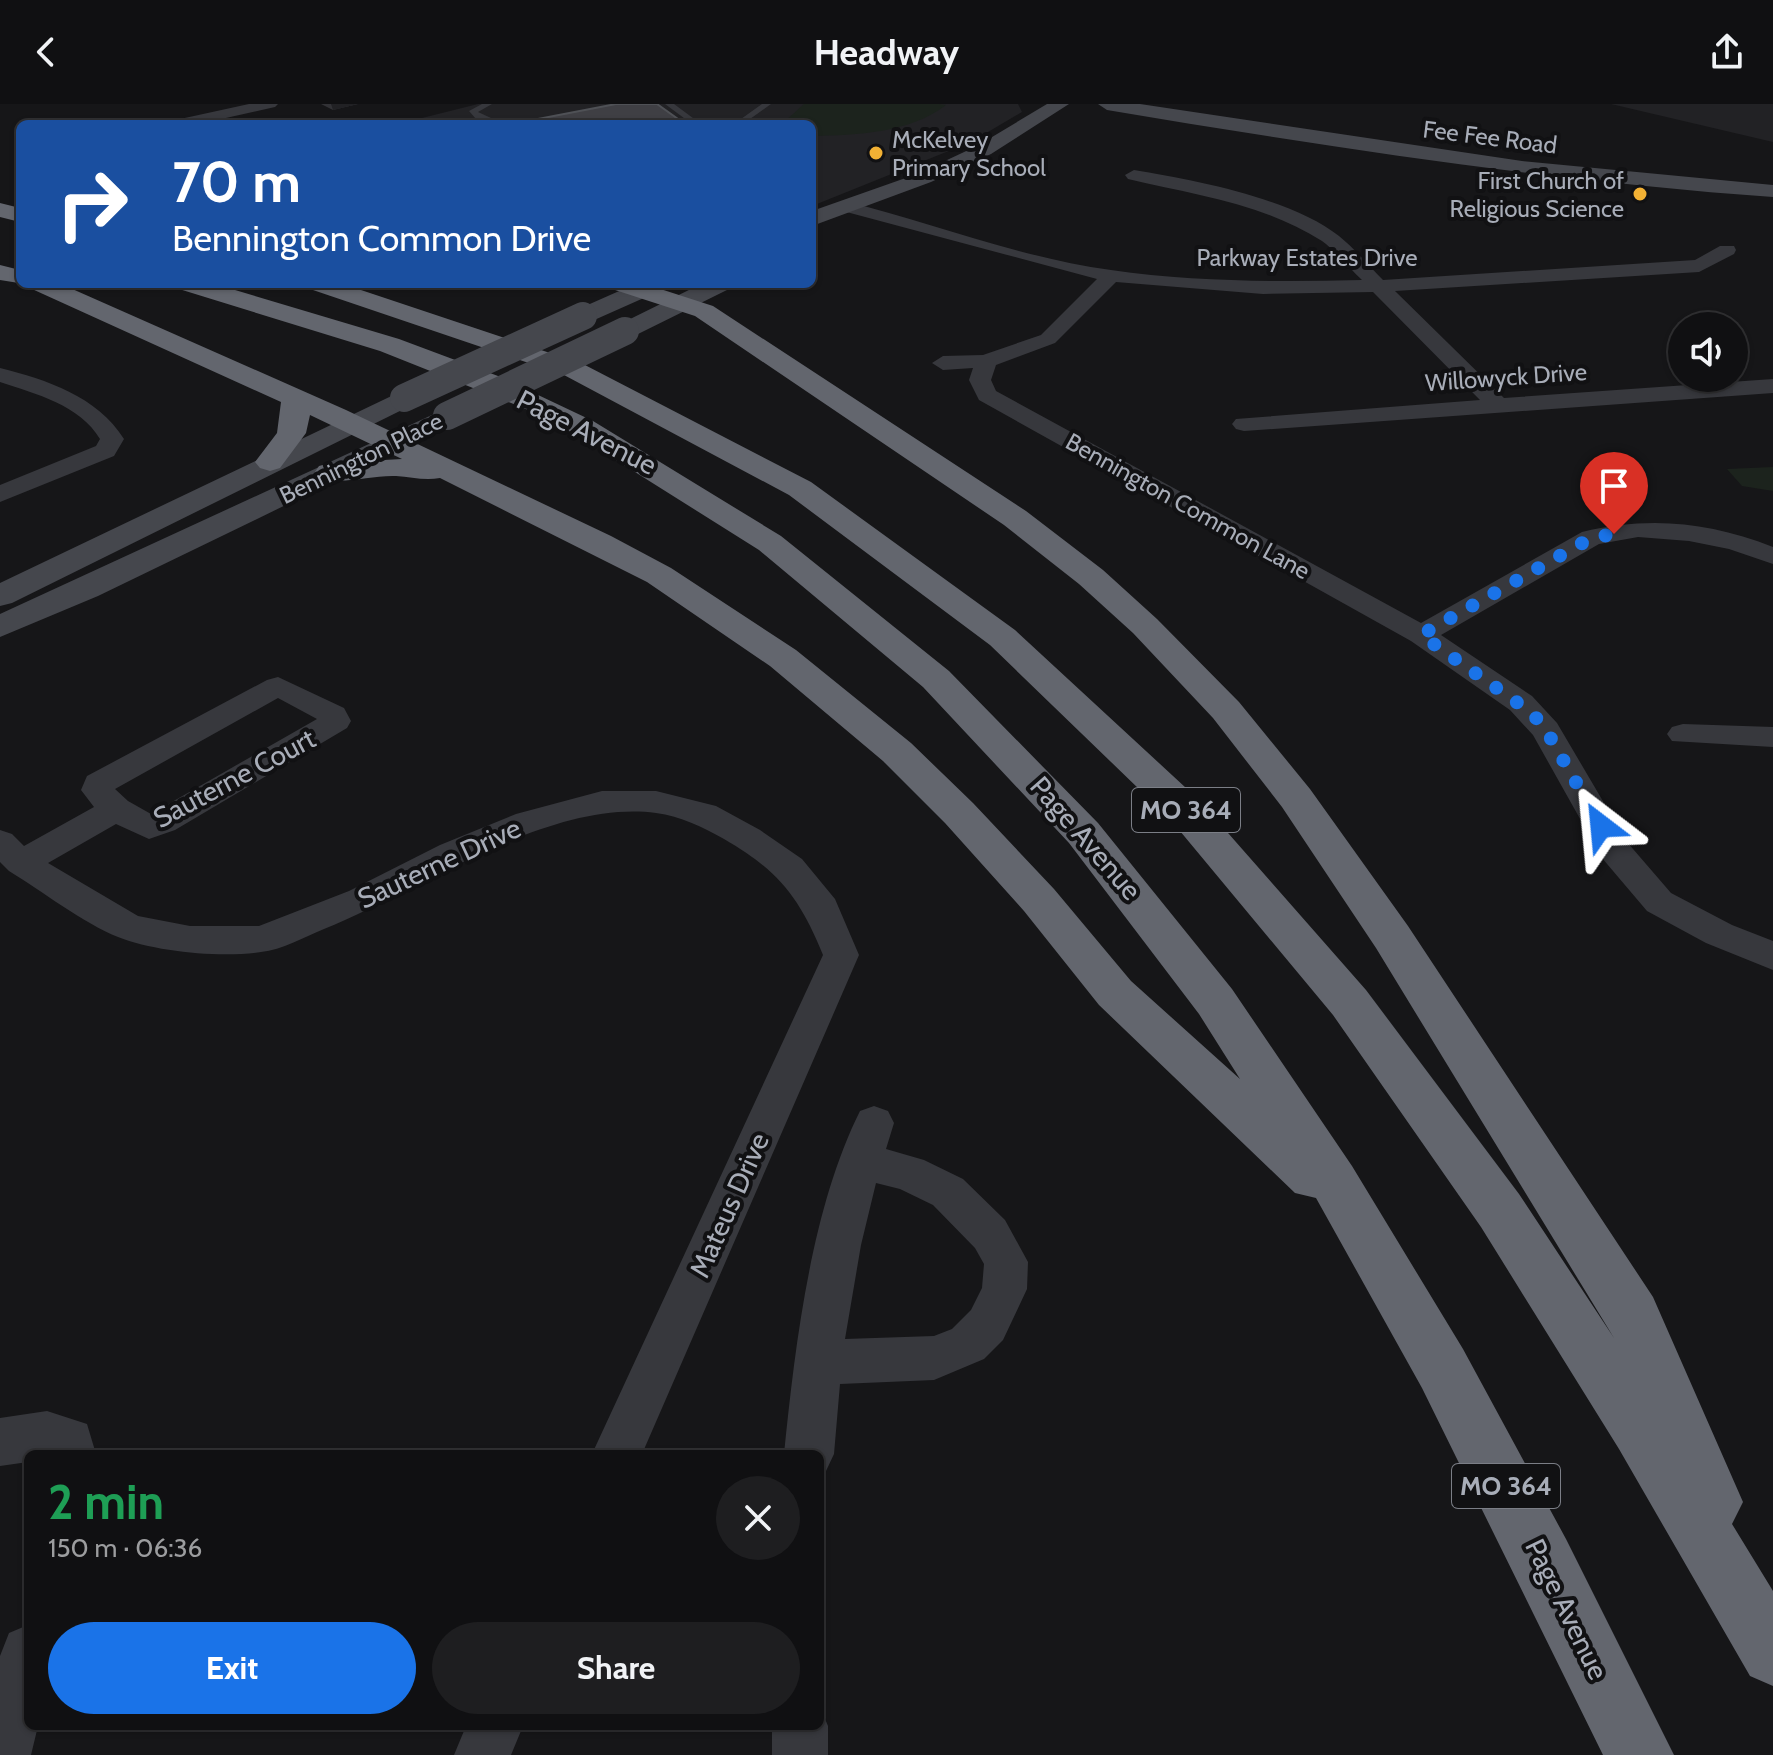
<!DOCTYPE html>
<html lang="en">
<head>
<meta charset="utf-8">
<style>
  body { margin:0; font-family:Cabin,sans-serif; background:#1e1e20; color:#f1f3f6; height:100vh; display:flex; flex-direction:column; font-size:30px; white-space:nowrap }
  * { box-sizing:border-box; margin:0 }
  p { font-size:26px; color:#9c9d9f }
  .icon { flex:none; width:44px; height:44px; fill:none; stroke:currentColor; stroke-width:2; stroke-linecap:round; stroke-linejoin:round }
  .map { position:relative; flex:1; overflow:hidden }
  .side { position:absolute; left:24px; top:1346px; width:800px; height:280px; display:flex; flex-direction:column; background:#101012; border-radius:12px; box-shadow:0 2px 6px #0004,0 0 0 2px #303032 }
  .side>* { flex:none }
  .guide { position:absolute; left:16px; top:16px; width:800px; height:168px; border-radius:12px; box-shadow:0 2px 6px #0004,0 0 0 2px #303032; background:#1a4fa0; color:#fff; overflow:hidden }
  .buttons { position:absolute; left:1668px; top:208px; display:grid; gap:16px }
  .buttons a { display:grid; place-items:center; width:80px; height:80px; border-radius:50%; background:#101012; box-shadow:0 2px 6px #0004,0 0 0 2px #303032; font-size:40px }
  .pin { position:absolute; display:grid; place-items:center; width:68px; height:68px; color:#fff; margin:-82px -34px; border-radius:50% 50% 50% 0; rotate:-45deg; box-shadow:0 0 8px #0007 }
  .pin .icon { rotate:45deg }
  .me { position:absolute; width:88px; margin:-44px; rotate:331deg; stroke-linejoin:round; filter:drop-shadow(0 0 6px #0008) }
  .turn { display:flex; align-items:center; gap:28px; height:168px; padding:0 24px; font-size:36px }
  .turn .icon { width:104px; height:104px; stroke-width:2.5 }
  .turn b { display:block; font-size:56px; line-height:68px }
  .round { display:grid; place-items:center; flex:none; width:84px; height:84px; border-radius:42px; background:#1e1e20 }
  .overview { display:flex; align-items:center; justify-content:space-between; height:136px; padding:0 24px }
  h1 { font-size:48px; font-weight:700; line-height:60px; color:#1e9e55 }
  .button { display:flex; gap:16px; margin-top:auto; padding:16px 24px }
  .button a { flex:1; height:92px; border-radius:48px; background:#1a73e8; color:#fff; font-size:32px; font-weight:700; line-height:92px; text-align:center }
  .button a+a { background:#1e1e20; color:#f1f3f6 }
  header { display:flex; justify-content:space-between; align-items:center; height:104px; padding:0 24px; background:#101012; font-size:36px; font-weight:700 }
  .map>svg:first-child { display:block }
  .built { fill:#222225 }
  .green { fill:#1c231d }
  .lines { fill:none; stroke-linecap:round; stroke-linejoin:round }
  .service { fill:#37383d; fill-rule:evenodd }
  .minor { fill:#37383d; fill-rule:evenodd }
  .secondary { fill:#45474d; fill-rule:evenodd }
  .motorway { fill:#63666e; fill-rule:evenodd }
  .secondary-bridge { stroke:#45474d; stroke-width:28 }
  .wall { fill:#323236 }
  .shaded-wall { fill:#212124 }
  .building { fill:#3f3f44; stroke:#4f5156; stroke-width:2 }
  .route { stroke:#1a73e8; stroke-width:14; stroke-dasharray:0 25.2 }
  .poi-dot { fill:#f2b134; stroke:#111113; stroke-width:3 }
  .labels { text-anchor:middle; dominant-baseline:central; stroke-width:8; stroke-linejoin:round; paint-order:stroke }
  .far-street-label { font-size:24px; fill:#a8adb8; stroke:#111113 }
  .far-poi-label { font-size:24px; fill:#a8adb8; stroke:#111113; text-anchor:start }
  .shield { fill:#111113; stroke:#7b7e86; stroke-width:2 }
  .shield-label { font-size:26px; font-weight:bold; fill:#a8adb8 }
  .street-label { font-size:28px; fill:#a8adb8; stroke:#111113 }
</style>
</head>
<body>
<header><svg class="icon" aria-label="back" viewBox="0 0 24 24"><path d="M15 5l-7 7 7 7"/></svg>Headway<svg class="icon" aria-label="share" viewBox="0 0 24 24"><path d="M12 15V3M7 8l5-5 5 5M5 13v7h14v-7"/></svg></header>
<div class="map">
<svg width="1773" height="1651" viewBox="0 0 1773 1651">
  <rect width="100%" height="100%" fill="#161618"/>
  <path class="built" d="M 478,0 L 1018,0 L 1022,8 L 971,38 L 812,102 L 812,20 L 398,20 Z
    M 1611,0 L 1773,0 L 1773,38 Z"/>
  <path class="green" d="M 804,0 L 939,0 L 946,1 C 910,29 856,31 813,32 L 812,20 L 782,20 Z
    M 1773,363 L 1773,387 L 1742,382 L 1727,365 Z"/>
  <g class="lines">
    <path class="service" d="M 482,0 L 492,0 L 478,8 L 504,20 L 476,15 L 469,7 Z
      M 665,0 L 674,0 L 701,20 L 692,20 Z
      M 762,0 L 771,0 L 743,20 L 734,20 Z"/>
    <path class="minor" d="M 249,0 L 278,0 L 275,3 L 199,20 L 169,20 L 171,17 Z
      M 1134,66 C 1194,76 1291,94 1339,132 C 1355,145 1369,162 1383,176 L 1695,156 L 1720,142 L 1734,142 L 1736,146 L 1734,150 L 1699,168 L 1395,187 L 1504,294 L 1773,275 L 1773,289 L 1244,327 L 1236,325 L 1232,320 L 1236,315 L 1480,296 L 1373,188 L 1263,190 L 1116,178 L 1055,239 L 996,261 L 991,276 L 996,287 L 1421,519 L 1582,428 C 1650,412 1708,418 1773,443 L 1773,460 L 1729,445 L 1689,437 L 1638,433 L 1599,440 L 1441,531 L 1532,592 L 1557,619 L 1627,738 L 1671,789 L 1732,821 L 1773,837 L 1773,866 L 1706,839 L 1647,807 L 1602,754 L 1533,631 L 1510,606 L 1411,537 L 979,296 L 969,276 L 973,264 L 943,266 L 932,259 L 943,252 L 983,251 L 1041,231 L 1097,175 L 839,106 L 836,102 L 845,97 C 933,119 1021,154 1111,166 C 1194,178 1278,178 1362,176 C 1349,164 1336,147 1322,137 C 1262,99 1195,91 1128,75 L 1125,71 Z
      M 0,264 C 47,276 97,292 124,335 L 114,352 L 0,398 L 0,381 L 96,342 L 100,335 C 80,301 36,290 0,278 Z
      M 278,573 L 344,604 L 351,617 L 347,624 L 175,726 L 149,735 L 116,720 L 48,759 L 138,812 L 190,822 L 259,822 L 349,787 L 440,741 L 516,710 L 602,687 L 656,687 L 716,702 L 760,726 L 802,755 L 835,795 L 859,851 L 642,1350 L 592,1350 L 823,851 C 800,794 778,766 724,735 C 702,723 681,712 656,709 C 549,695 421,786 324,825 C 304,833 282,846 261,848 C 221,854 156,848 118,833 C 83,819 42,787 9,767 L 0,758 L 0,726 L 12,730 L 24,742 L 94,703 L 81,686 L 87,672 L 267,576 ZM 278,594 L 317,615 L 151,710 L 128,697 L 115,685 Z
      M 1683,620 L 1773,623 L 1773,643 L 1672,637 L 1667,630 L 1672,623 Z
      M 874,1002 L 888,1007 L 894,1019 L 886,1045 L 924,1056 L 963,1075 L 1005,1116 L 1028,1158 L 1027,1185 L 1003,1236 L 984,1255 L 934,1276 L 840,1280 L 834,1350 L 826,1367 L 820,1370 L 820,1350 L 784,1350 C 795,1242 811,1105 860,1007 ZM 876,1079 L 900,1085 L 933,1101 L 975,1144 L 984,1160 L 982,1184 L 971,1206 L 952,1225 L 934,1232 L 845,1235 L 861,1141 Z
      M 47,1307 L 87,1320 L 96,1350 L 28,1350 L 28,1358 L 0,1362 L 0,1314 Z
      M 28,1521 L 28,1622 L 38,1622 L 31,1651 L 0,1651 L 0,1552 L 9,1529 Z
      M 820,1603 L 828,1622 L 828,1651 L 772,1651 L 772,1622 L 820,1622 Z
      M 466,1622 L 523,1622 L 511,1651 L 454,1651 Z"/>
    <path class="secondary" d="M 1047,0 L 1069,0 L 991,50 L 931,78 L 812,122 L 812,107 L 917,70 L 977,42 Z
      M 1098,0 L 1140,0 L 1522,57 L 1773,81 L 1773,93 C 1549,77 1328,43 1107,6 Z
      M 635,180 L 667,180 L 664,185 L 592,217 L 574,217 L 570,212 L 574,207 Z
      M 701,180 L 732,180 L 729,185 L 634,232 L 616,232 L 612,227 L 616,222 Z
      M 404,286 L 414,288 L 418,294 L 414,300 L 12,499 L 0,502 L 0,479 Z
      M 447,304 L 457,306 L 461,312 L 457,318 L 98,492 L 0,533 L 0,510 Z"/>
    <path class="motorway" d="M 0,99 L 20,104 L 20,118 L 0,113 Z
      M 0,161 L 20,166 L 20,180 L 25,180 L 0,176 Z
      M 29,180 L 61,180 L 346,306 L 611,432 L 671,464 L 796,546 L 911,639 L 973,699 L 1054,785 L 1131,877 L 1240,975 L 1199,910 L 1069,739 L 923,583 L 759,446 L 573,329 L 526,305 L 380,247 L 179,185 L 176,180 L 215,180 L 399,235 L 498,272 L 593,317 L 781,432 L 949,567 L 1098,719 L 1232,885 L 1352,1062 L 1463,1245 L 1566,1435 L 1674,1651 L 1603,1651 L 1422,1284 L 1316,1094 L 1295,1089 L 1099,901 L 1024,807 L 945,719 L 883,657 L 770,562 L 647,478 L 440,374 C 425,377 411,373 396,372 C 371,371 344,381 319,374 L 315,368 L 319,362 L 330,359 L 402,355 L 310,311 L 306,329 L 280,364 L 270,367 L 260,364 L 255,358 L 277,329 L 281,298 L 32,185 Z
      M 307,180 L 343,180 L 583,260 L 811,378 L 1015,526 L 1199,696 L 1366,886 L 1519,1090 L 1614,1234 L 1376,844 L 1282,703 L 1213,614 L 1133,529 L 1079,480 L 1004,421 L 695,212 L 612,185 L 609,180 L 645,180 L 713,202 L 1026,407 L 1103,466 L 1157,515 L 1239,598 L 1310,685 L 1408,822 L 1653,1193 L 1743,1398 L 1732,1420 L 1773,1487 L 1773,1582 L 1750,1572 L 1619,1345 L 1481,1123 L 1333,911 L 1170,715 L 990,541 L 789,391 L 564,271 L 310,185 Z"/>
    <path class="secondary-bridge" d="M 404,294 L 583,212
      M 447,312 L 625,227"/>
  </g>
  <path class="wall" d="M 321,0 L 358,0 L 333,6 Z"/>
  <path class="shaded-wall" d="M 331,0 L 358,0 L 333,6 Z"/>
  <path class="building" d="M 616,0 L 657,0 L 678,15 L 671,20 L 512,20 Z"/>
  <g class="lines">
    <path class="route" d="M 1601,722 L 1546,626 L 1532,609 L 1421,531 L 1591,434 L 1614,430"/>
  </g>
  <g class="poi-dot">
    <circle cx="876" cy="49" r="8"/>
    <circle cx="1640" cy="90" r="8"/>
  </g>
  <g class="labels">
    <g class="far-street-label">
      <text transform="translate(1490 33) rotate(7)">Fee Fee Road</text>
      <text x="1307" y="153">Parkway Estates Drive</text>
      <text transform="translate(1506 273) rotate(-4)">Willowyck Drive</text>
      <text transform="translate(361 354) rotate(-26)">Bennington Place</text>
      <text transform="translate(1188 402) rotate(29)">Bennington Common Lane</text>
    </g>
    <g class="far-poi-label">
      <text x="892" y="35">McKelvey<tspan x="892" dy="28">Primary School</tspan></text>
      <text x="1624" y="76" text-anchor="end">First Church of<tspan x="1624" dy="28">Religious Science</tspan></text>
    </g>
    <g class="shield">
      <rect x="1132" y="684" width="108" height="44" rx="6"/>
      <rect x="1452" y="1360" width="108" height="44" rx="6"/>
    </g>
    <g class="shield-label">
      <text x="1186" y="706">MO 364</text>
      <text x="1506" y="1382">MO 364</text>
    </g>
    <g class="street-label">
      <text transform="translate(587 328) rotate(27)">Page Avenue</text>
      <text transform="translate(234 674) rotate(-28)">Sauterne Court</text>
      <text transform="translate(1086 734) rotate(49)">Page Avenue</text>
      <text transform="translate(439 759) rotate(-25)">Sauterne Drive</text>
      <text transform="translate(729 1101) rotate(-66)">Mateus Drive</text>
      <text transform="translate(1567 1505) rotate(64)">Page Avenue</text>
    </g>
  </g>
</svg>
<div class="buttons">
<a><svg class="icon" aria-label="sound" viewBox="0 0 24 24"><path d="M4 9h4l5-4v14l-5-4H4zM17 9q2 3 0 6"/></svg></a>
</div>
<div class="pin" style="left:1614px;top:430px;background:#d93025"><svg class="icon" aria-label="arrive" viewBox="0 0 24 24"><path d="M6 21V4h12l-3 4 3 4H6"/></svg></div>
<svg class="me" style="left:1601px;top:722px" viewBox="-20 -20 40 40"><path d="M0-17L14 15 0 8-14 15z" fill="#1a73e8" stroke="#fff" stroke-width="4"/></svg>
<div class="guide">
<div class="turn"><svg class="icon" aria-label="right" viewBox="0 0 24 24"><path d="M7 20v-9h11M14 6l5 5-5 5"/></svg><div><b>70 m</b>Bennington Common Drive</div></div>
</div>
<section class="side">
<div class="overview"><div><h1>2 min</h1><p>150 m · 06:36</p></div><a class="round"><svg class="icon" aria-label="close" viewBox="0 0 24 24"><path d="M6 6l12 12M18 6L6 18"/></svg></a></div>
<div class="button"><a>Exit</a><a>Share</a></div>
</section>
</div>
</body>
</html>
